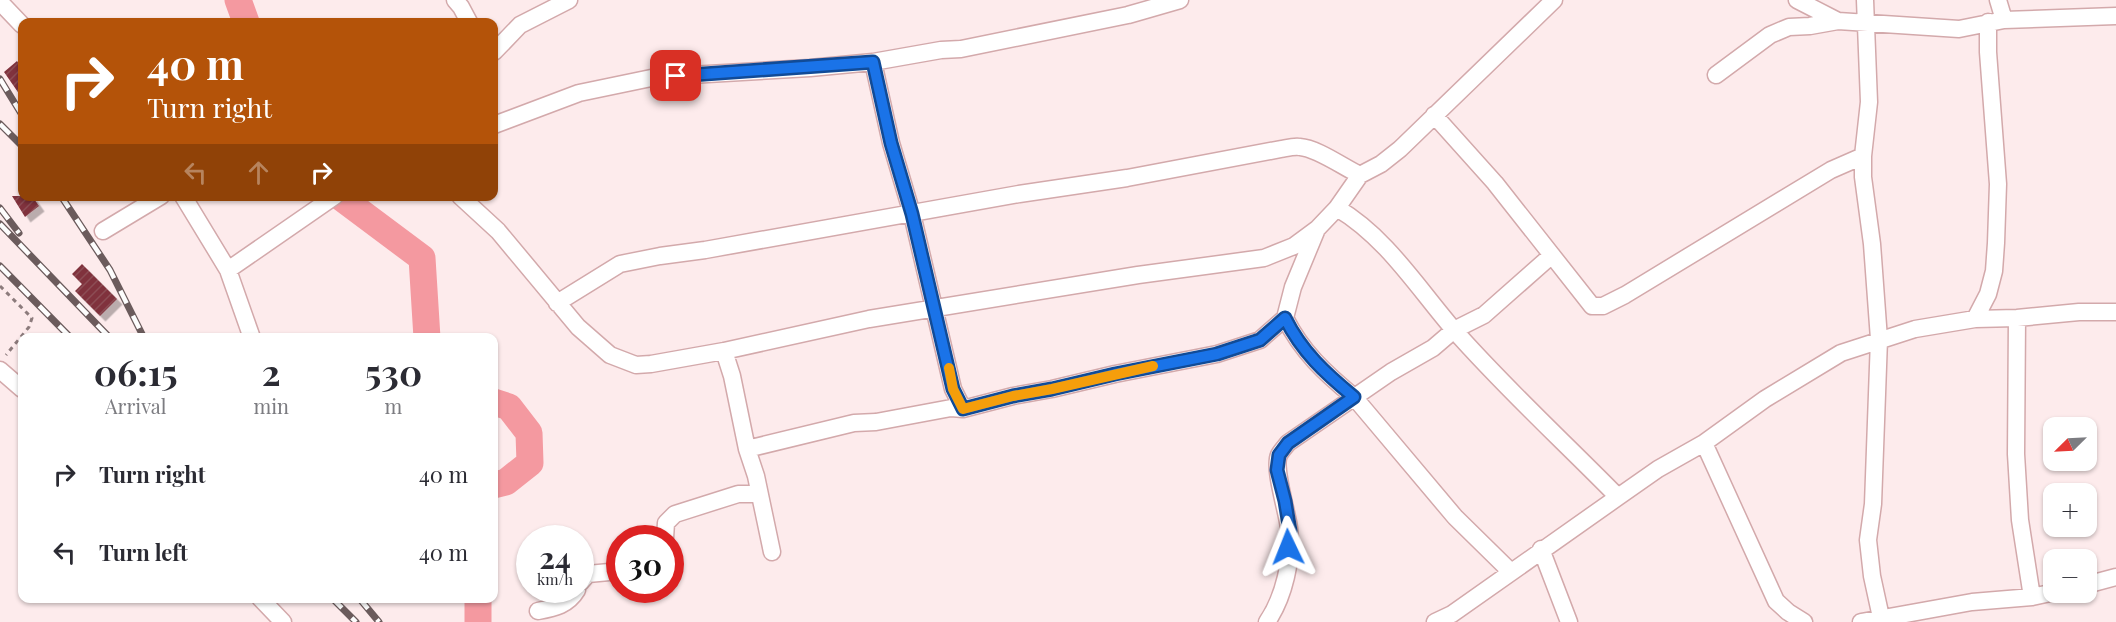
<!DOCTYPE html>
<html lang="en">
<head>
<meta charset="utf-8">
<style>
  body { margin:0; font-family:"Playfair Display",serif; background:#f2f2f3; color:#2b2b33; height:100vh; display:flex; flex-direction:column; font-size:22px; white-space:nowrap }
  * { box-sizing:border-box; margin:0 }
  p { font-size:20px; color:#7c7c81 }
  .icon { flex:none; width:33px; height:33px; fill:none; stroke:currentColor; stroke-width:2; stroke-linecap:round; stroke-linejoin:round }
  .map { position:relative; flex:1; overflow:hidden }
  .side { position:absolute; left:18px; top:333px; width:480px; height:270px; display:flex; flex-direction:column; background:#fff; border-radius:12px; box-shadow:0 2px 4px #0004 }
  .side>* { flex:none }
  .hud { position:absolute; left:18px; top:18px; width:480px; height:183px; border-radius:12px; box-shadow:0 2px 4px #0004; background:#b45309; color:#fff; overflow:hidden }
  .needle { width:39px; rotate:246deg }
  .buttons { position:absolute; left:2043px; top:417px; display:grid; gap:12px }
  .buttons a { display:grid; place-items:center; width:54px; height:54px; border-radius:12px; background:#fff; box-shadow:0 2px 4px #0004; font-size:30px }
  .speed { position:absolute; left:516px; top:525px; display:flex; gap:12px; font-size:30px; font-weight:700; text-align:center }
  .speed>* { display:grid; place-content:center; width:78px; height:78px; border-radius:50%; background:#fff; box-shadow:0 2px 4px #0004; line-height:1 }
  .speed small { font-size:15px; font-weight:400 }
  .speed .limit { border:9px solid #d22; background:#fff; color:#111 }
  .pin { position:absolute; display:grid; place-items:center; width:51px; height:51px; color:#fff; margin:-26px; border-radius:12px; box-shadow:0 3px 9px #0006 }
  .me { position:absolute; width:66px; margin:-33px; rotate:358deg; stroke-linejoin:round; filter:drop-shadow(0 0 4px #0008) }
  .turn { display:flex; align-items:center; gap:21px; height:126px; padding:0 30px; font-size:27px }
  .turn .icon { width:78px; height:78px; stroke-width:2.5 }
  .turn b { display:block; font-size:42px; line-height:51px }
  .lanes { display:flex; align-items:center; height:57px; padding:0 30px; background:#0003; justify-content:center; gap:30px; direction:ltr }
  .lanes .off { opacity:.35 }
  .eta { display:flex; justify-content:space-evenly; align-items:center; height:102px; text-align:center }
  .eta b { font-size:36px; font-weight:700; line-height:42px }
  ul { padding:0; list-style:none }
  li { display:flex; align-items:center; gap:18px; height:78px; padding:0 30px }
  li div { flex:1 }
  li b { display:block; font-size:22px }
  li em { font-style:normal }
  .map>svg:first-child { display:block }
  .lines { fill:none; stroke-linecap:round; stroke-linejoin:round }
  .river { stroke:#f499a0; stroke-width:27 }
  .building { fill:url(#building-hatch); filter:url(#shadow) }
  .minor-casing { stroke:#d3a9ab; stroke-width:19 }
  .path { stroke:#8c7b7c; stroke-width:3; stroke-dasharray:4.5 4.5; stroke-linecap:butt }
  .minor { stroke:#fff; stroke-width:16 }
  .rail-casing { stroke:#6b5b5c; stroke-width:7 }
  .rail { stroke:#fdfdfd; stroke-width:4.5; stroke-dasharray:14; stroke-linecap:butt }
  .route-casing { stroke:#114b97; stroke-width:15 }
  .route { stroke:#1a73e8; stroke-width:10 }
  .slow { stroke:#f59e0b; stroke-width:10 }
</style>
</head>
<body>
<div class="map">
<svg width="2116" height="622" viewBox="0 0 2116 622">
  <defs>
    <pattern id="building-hatch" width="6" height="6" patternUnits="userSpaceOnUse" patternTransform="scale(1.5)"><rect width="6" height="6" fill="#80323c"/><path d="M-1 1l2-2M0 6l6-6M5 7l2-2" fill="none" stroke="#8c4d55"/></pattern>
    <filter id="shadow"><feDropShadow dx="5.5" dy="5.5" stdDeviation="0" flood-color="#0004"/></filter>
  </defs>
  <rect width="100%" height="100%" fill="#fdebec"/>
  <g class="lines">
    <path class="river" d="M 238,0 L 246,22
      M 339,196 L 422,258 L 427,338
      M 494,402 L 509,407 L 529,433 L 530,463 L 506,482 L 494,485
      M 478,622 L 478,598"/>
  </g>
  <path class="building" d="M 17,61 L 22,68 L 22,98 L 4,72 Z
    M 12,196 L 32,196 L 39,206 L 25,217 Z
    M 82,264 L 117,299 L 100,316 L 75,291 L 82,284 L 72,274 Z"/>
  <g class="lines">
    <defs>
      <path id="minor" d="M 455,0 L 461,7 L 469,22
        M 1797,0 L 1838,21 L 1959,29 L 2004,20 L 2116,16
        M 1865,0 L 1869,102 L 1863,156 L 1863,177 L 1872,244 L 1879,339 L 1873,504 L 1868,540 L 1872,576 L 1882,622
        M 1998,0 L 2004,20
        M 0,2 L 22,25
        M 494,52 L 520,25 L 569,0
        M 873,62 L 891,143 L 912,214 L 953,389 L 963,409
        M 1716,75 L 1770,35 L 1789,27 L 1810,26 L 1838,21
        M 1434,115 L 1495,183 L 1592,306 L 1603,306 L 1625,295 L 1831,170 L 1863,156
        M 494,125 L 579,93 L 656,77 L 810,68 L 873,62 L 941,50 L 961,49 L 1128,15 L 1180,0
        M 183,196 L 228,270 L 252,338
        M 460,196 L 498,231 L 578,327 L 610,355 L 636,365 L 651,364 L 724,351 L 869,319 L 1138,275 L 1264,258 L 1294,246 L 1317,229 L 1337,208 L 1360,175 L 1381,164 L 1400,149 L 1554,0
        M 1337,208 C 1386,237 1417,287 1454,330 C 1505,388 1563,441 1618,497
        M 1317,229 L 1293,287 L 1285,318 C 1302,352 1325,373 1354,397 L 1455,517 L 1511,572
        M 103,231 L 161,196
        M 228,270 L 335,196
        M 557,303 L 620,264 L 660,256 L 705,250 L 1019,194 L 1127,178 L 1281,149 C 1287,148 1294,146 1300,147 C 1317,148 1343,167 1360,175
        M 2017,318 L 2016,454 L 2020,520 L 2032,597
        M 1975,319 L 1988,294 L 1994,271 L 1996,243 L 1998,184 L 1988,52 L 1988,22
        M 724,351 L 732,376 L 747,449 L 756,476 L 772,552
        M 0,370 L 22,389
        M 1704,443 L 1776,601 L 1788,612 L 1804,622
        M 747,449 L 854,423 L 876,422 L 951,408 L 963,409 L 1013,396 L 1052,389 L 1115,374 L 1217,354 L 1260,340 L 1285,318
        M 665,538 L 666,523 L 675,514 L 738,494 L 759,494
        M 1541,549 L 1569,622
        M 670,551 L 670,562
        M 580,583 L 588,574 L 620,571
        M 2086,585 L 2116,577
        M 260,598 L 283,622
        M 538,611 C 555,608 568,605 577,590
        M 1267,622 C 1284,597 1293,559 1289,528 C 1287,511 1273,468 1279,455 C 1281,451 1285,447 1288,443 L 1391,372 L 1433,348 L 1454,330 L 1484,315 L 1552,255
        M 1435,622 L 1452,614 L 1618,497 L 1658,469 L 1704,443 L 1765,399 L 1841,353 L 1915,329 L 1975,319 L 2017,318 L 2079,312 L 2116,312
        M 1861,622 L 1972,602 L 2032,597 L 2055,592"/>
    </defs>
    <use href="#minor" class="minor-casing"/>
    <path class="path" d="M 0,286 L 32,318 L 29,327 L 6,355"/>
    <use href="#minor" class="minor"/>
    <defs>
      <path id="rail" d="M 0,79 L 22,115
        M 0,124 L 22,146
        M 61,196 L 110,270 L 144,338
        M 0,208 L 19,233
        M 0,224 L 110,338
        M 0,266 L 71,338
        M 332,598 L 356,622
        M 359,598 L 379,622"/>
    </defs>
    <use href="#rail" class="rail-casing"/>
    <use href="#rail" class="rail"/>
  </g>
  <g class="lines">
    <defs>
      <path id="route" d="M 676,76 L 873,62 L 891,143 L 912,214 L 953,389 L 963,409 L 1013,396 L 1052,389 L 1115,374 L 1217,354 L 1260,340 L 1285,318 C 1302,352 1325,373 1354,397 L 1288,443 L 1279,455 L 1277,470 L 1285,501 L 1290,531 L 1288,547"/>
    </defs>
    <use href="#route" class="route-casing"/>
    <use href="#route" class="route"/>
    <path class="slow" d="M 949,368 L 953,389 L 963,409 L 1013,396 L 1052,389 L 1153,366"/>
  </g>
</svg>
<div class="buttons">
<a><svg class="needle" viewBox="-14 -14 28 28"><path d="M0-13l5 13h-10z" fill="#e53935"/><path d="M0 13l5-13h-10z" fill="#7c7c81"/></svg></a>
<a>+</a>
<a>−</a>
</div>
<div class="speed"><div>24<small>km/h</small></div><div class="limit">30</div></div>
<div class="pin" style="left:676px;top:76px;background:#d93025"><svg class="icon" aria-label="arrive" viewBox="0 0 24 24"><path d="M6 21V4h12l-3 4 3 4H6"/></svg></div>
<svg class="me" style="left:1288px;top:547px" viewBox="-20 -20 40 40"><path d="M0-17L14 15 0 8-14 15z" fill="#1a73e8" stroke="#fff" stroke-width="4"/></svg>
<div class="hud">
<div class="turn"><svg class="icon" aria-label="right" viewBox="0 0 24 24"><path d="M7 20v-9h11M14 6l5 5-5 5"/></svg><div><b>40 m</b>Turn right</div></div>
<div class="lanes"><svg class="icon off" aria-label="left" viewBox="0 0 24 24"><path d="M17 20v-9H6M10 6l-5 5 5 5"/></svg><svg class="icon off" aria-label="ahead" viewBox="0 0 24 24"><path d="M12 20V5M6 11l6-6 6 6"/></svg><svg class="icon" aria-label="right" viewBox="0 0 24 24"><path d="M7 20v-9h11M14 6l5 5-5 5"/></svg></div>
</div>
<section class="side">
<div class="eta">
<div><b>06:15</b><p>Arrival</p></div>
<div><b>2</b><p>min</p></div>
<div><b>530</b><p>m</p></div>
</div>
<ul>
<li><svg class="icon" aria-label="right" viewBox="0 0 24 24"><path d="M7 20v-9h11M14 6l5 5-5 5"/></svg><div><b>Turn right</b></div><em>40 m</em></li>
<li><svg class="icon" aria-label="left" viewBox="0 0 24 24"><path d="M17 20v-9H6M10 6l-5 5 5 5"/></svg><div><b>Turn left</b></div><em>40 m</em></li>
</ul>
</section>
</div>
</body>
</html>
